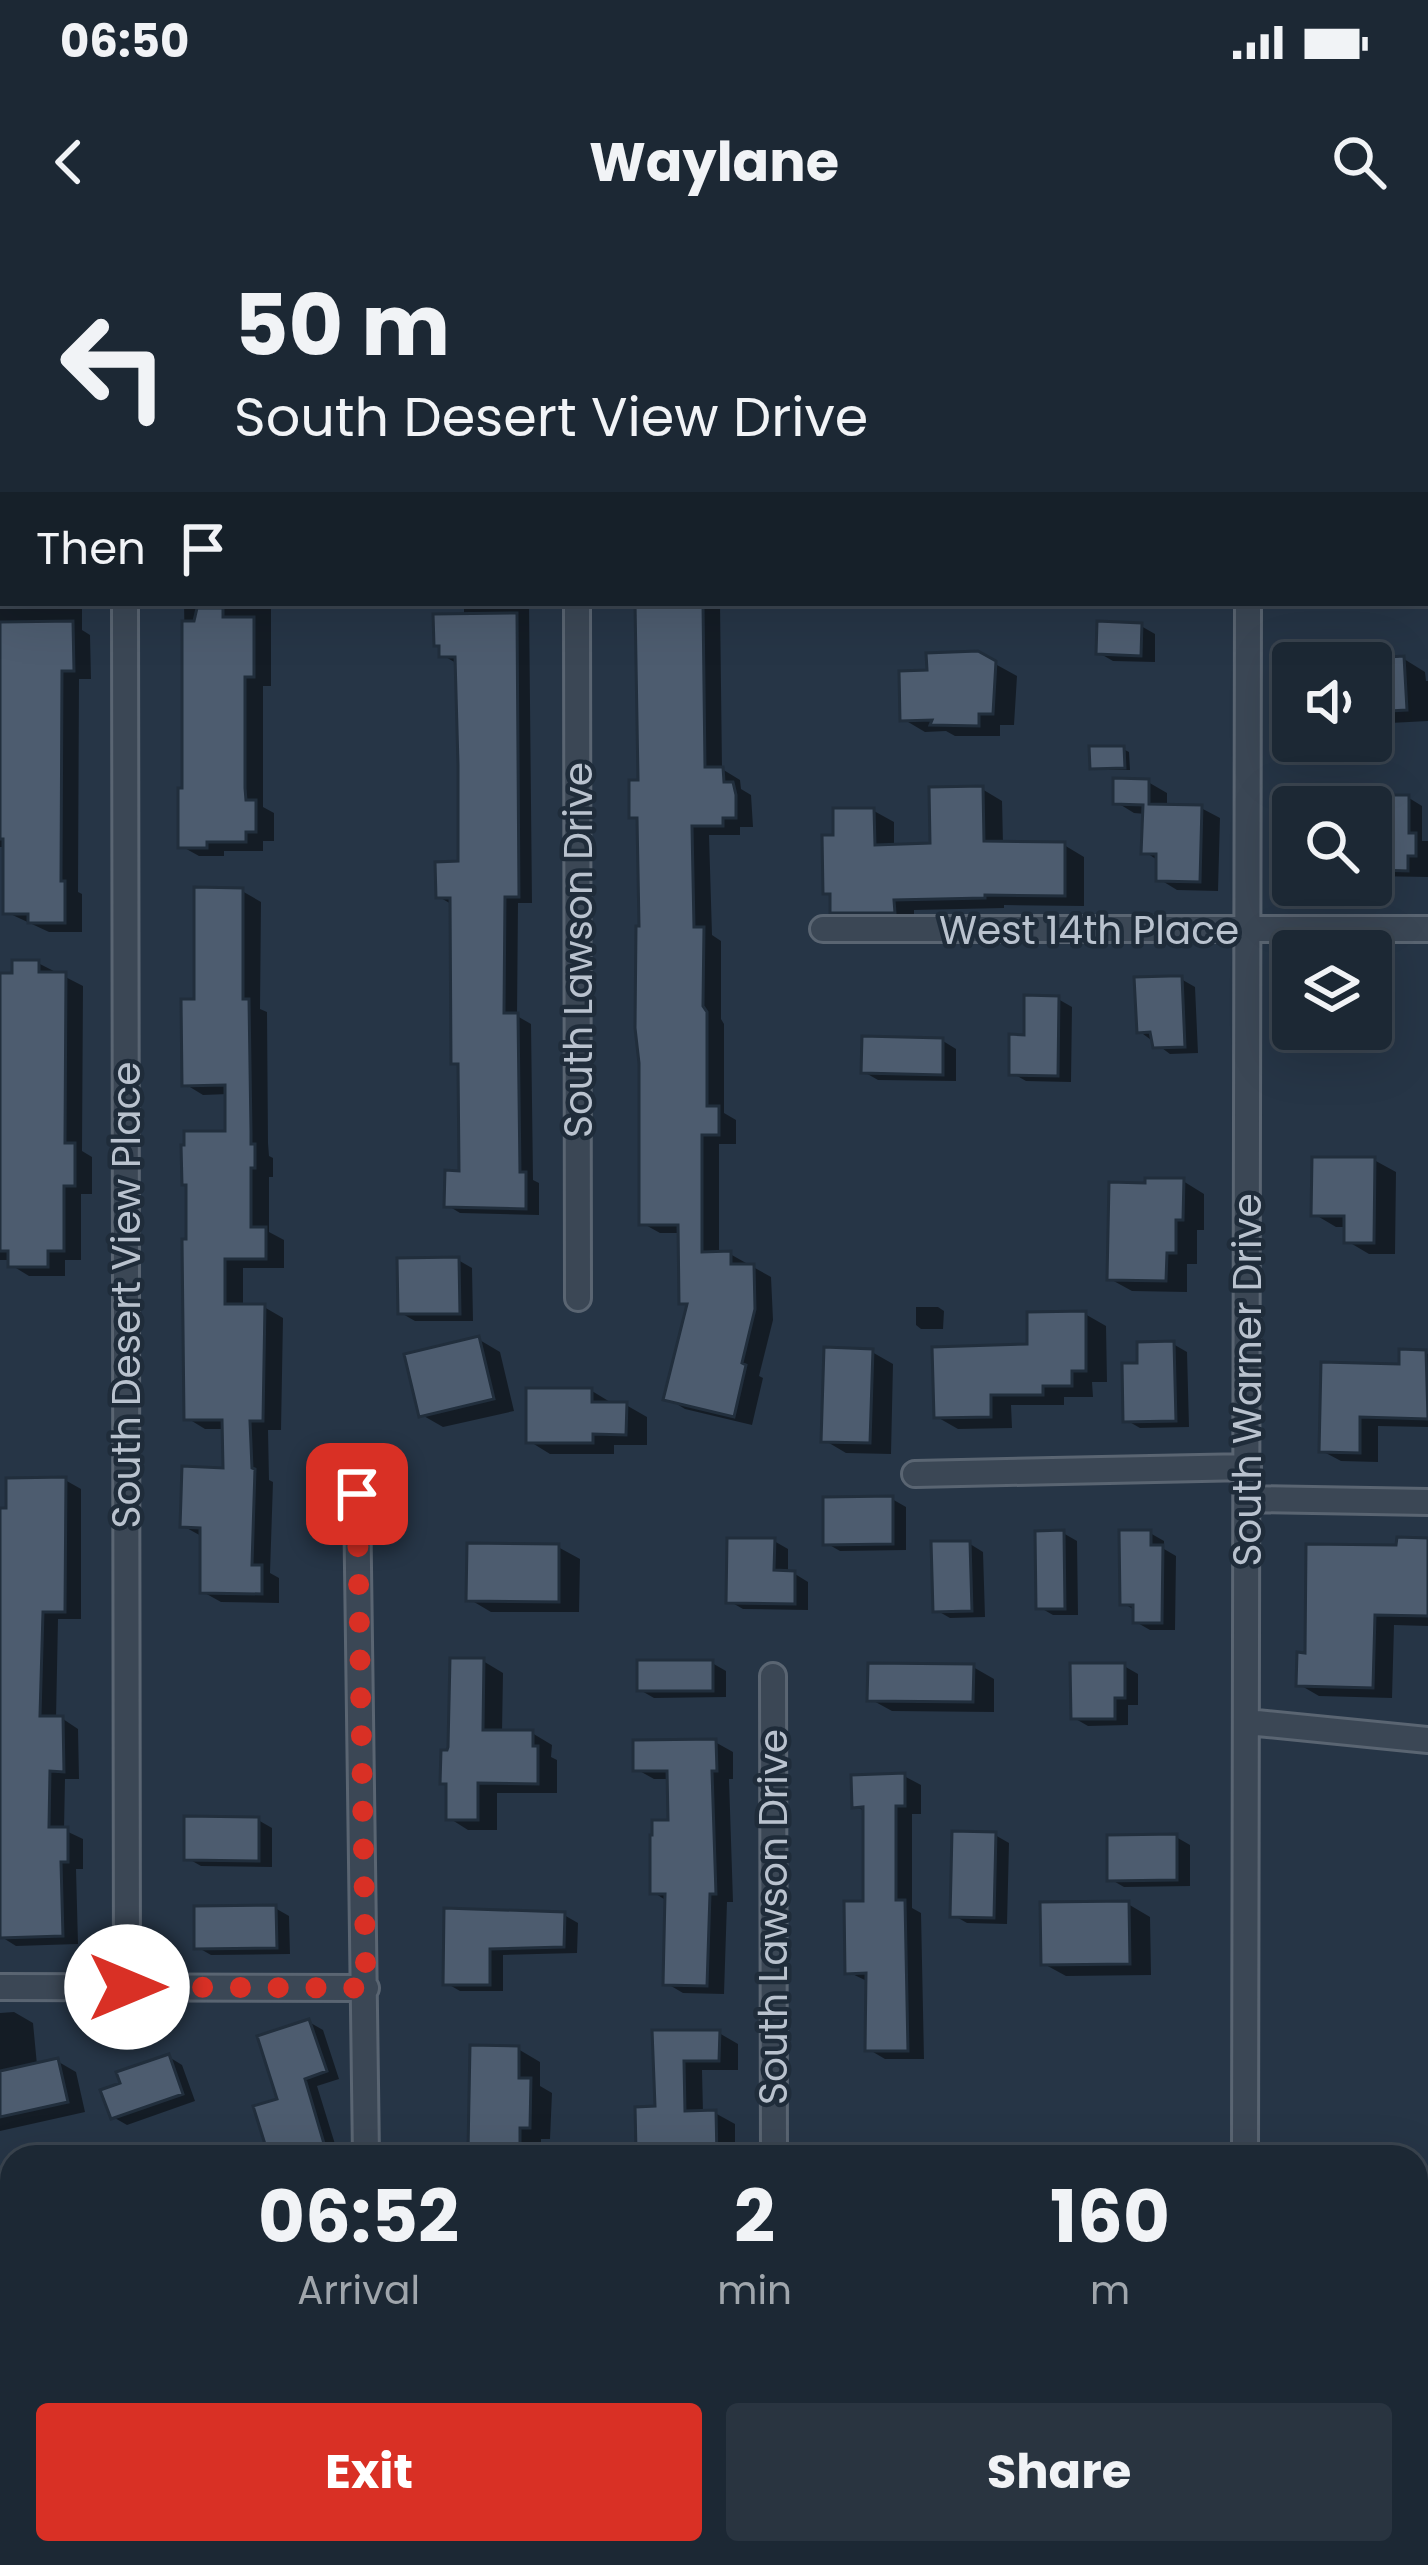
<!DOCTYPE html>
<html lang="en">
<head>
<meta charset="utf-8">
<style>
  body { margin:0; font-family:Poppins,sans-serif; background:#293440; color:#f1f3f6; height:100vh; display:flex; flex-direction:column; font-size:45px; white-space:nowrap }
  * { box-sizing:border-box; margin:0 }
  p { font-size:39px; color:#a0a6ac }
  .icon { flex:none; width:66px; height:66px; fill:none; stroke:currentColor; stroke-width:2; stroke-linecap:round; stroke-linejoin:round }
  .map { position:relative; flex:1; overflow:hidden }
  .side { position:absolute; left:0px; top:1905px; width:1428px; height:420px; display:flex; flex-direction:column; background:#1c2834; border-radius:36px 36px 0 0; box-shadow:0 12px 48px #0002,0 0 0 3px #3a444f }
  .side>* { flex:none }
  .top-card { position:absolute; left:0px; top:0px; width:1428px; height:366px; box-shadow:0 12px 48px #0002,0 0 0 3px #3a444f; background:#1c2834; color:#f1f3f6; overflow:hidden }
  .buttons { position:absolute; left:1272px; top:402px; display:grid; gap:24px }
  .buttons a { display:grid; place-items:center; width:120px; height:120px; border-radius:12px; background:#1c2834; box-shadow:0 12px 48px #0002,0 0 0 3px #3a444f; font-size:60px }
  .pin { position:absolute; display:grid; place-items:center; width:102px; height:102px; color:#fff; margin:-51px; border-radius:24px; box-shadow:0 6px 18px #0006 }
  .me { position:absolute; width:132px; margin:-66px; rotate:90deg; stroke-linejoin:round; filter:drop-shadow(0 0 9px #0008) }
  .turn { display:flex; align-items:center; gap:42px; height:252px; padding:0 36px; font-size:54px }
  .turn .icon { width:156px; height:156px; stroke-width:2.5 }
  .turn b { display:block; font-size:84px; line-height:102px }
  .then { display:flex; align-items:center; height:114px; padding:0 36px; background:#0003; gap:24px; font-size:45px }
  .eta { display:flex; justify-content:space-evenly; align-items:center; height:204px; text-align:center }
  .eta b { font-size:72px; font-weight:700; line-height:84px }
  .cta { display:flex; gap:24px; margin-top:auto; padding:24px 36px }
  .cta a { flex:1; height:138px; border-radius:12px; background:#d93025; color:#fff; font-size:48px; font-weight:700; line-height:138px; text-align:center }
  .cta a+a { background:#293440; color:#f1f3f6 }
  .status { display:flex; justify-content:space-between; align-items:center; height:84px; padding:0 60px; background:#1c2834; direction:ltr }
  .status svg { height:33px; fill:currentColor }
  header { display:flex; justify-content:space-between; align-items:center; height:156px; padding:0 36px; background:#1c2834; font-size:54px; font-weight:700 }
  .map>svg:first-child { display:block }
  .shadow { fill:#0007 }
  .building { fill:#4d5c6f; stroke:#212e3c; stroke-width:3 }
  .lines { fill:none; stroke-linecap:round; stroke-linejoin:round }
  .minor-casing { stroke:#5a6572; stroke-width:30 }
  .minor { stroke:#3b4755; stroke-width:24 }
  .route { stroke:#d93025; stroke-width:21; stroke-dasharray:0 37.8 }
  .labels { text-anchor:middle; dominant-baseline:central; stroke-width:9; stroke-linejoin:round; paint-order:stroke }
  .street-label { font-size:39px; fill:#b9c2ce; stroke:#1f2c3a }
</style>
</head>
<body>
<div class="status"><b>06:50</b><svg viewBox="0 0 49 12"><path d="M0 12V9h3v3zM5 12V6h3v6zM10 12V3h3v9zM15 12V0h3v12zM26 1h20v11H26zM47 4h2v5h-2z"/></svg></div>
<header><svg class="icon" aria-label="back" viewBox="0 0 24 24"><path d="M15 5l-7 7 7 7"/></svg>Waylane<svg class="icon" aria-label="search" viewBox="0 0 24 24"><circle cx="10" cy="10" r="6"/><path d="M15 15l6 6"/></svg></header>
<div class="map">
<svg width="1428" height="2325" viewBox="0 0 1428 2325">
  <rect width="100%" height="100%" fill="#263546"/>
  <path class="shadow" d="M 0,40 L 3,40 L 3,92 L 0,92 Z
    M 0,142 L 3,142 L 3,363 L 82,363 L 82,390 L 90,395 L 91,439 L 79,439 L 78,652 L 82,654 L 82,692 L 49,692 L 6,672 L 6,607 L 0,607 Z
    M 184,363 L 271,363 L 271,446 L 263,446 L 263,567 L 274,573 L 274,601 L 263,601 L 263,611 L 224,611 L 224,616 L 199,616 L 181,606 L 186,468 Z
    M 464,363 L 529,363 L 532,663 L 518,663 L 517,776 L 531,784 L 533,940 L 539,943 L 539,975 L 460,973 L 447,965 L 462,934 L 461,827 L 454,823 L 453,665 L 439,657 L 461,624 L 458,424 L 442,415 L 464,377 Z
    M 640,363 L 720,363 L 722,529 L 740,540 L 741,549 L 751,555 L 753,587 L 740,587 L 740,595 L 709,595 L 712,695 L 721,701 L 721,779 L 724,784 L 724,873 L 736,880 L 736,904 L 719,904 L 719,1014 L 730,1014 L 771,1037 L 773,1080 L 759,1136 L 763,1138 L 752,1185 L 685,1169 L 667,1158 L 690,1066 L 682,1062 L 681,993 L 660,993 L 642,983 L 640,581 L 632,577 L 641,543 Z
    M 1141,386 L 1155,394 L 1155,422 L 1113,421 L 1099,413 Z
    M 977,414 L 1017,436 L 1014,485 L 1000,485 L 1000,496 L 955,496 L 946,491 L 925,492 L 903,479 L 930,433 Z
    M 1404,419 L 1425,432 L 1426,441 L 1428,441 L 1428,481 L 1371,484 L 1371,423 L 1329,423 Z
    M 1123,509 L 1129,512 L 1130,530 L 1099,530 L 1093,527 Z
    M 1148,542 L 1167,553 L 1167,567 L 1201,568 L 1220,578 L 1218,651 L 1177,650 L 1159,639 L 1159,621 L 1145,612 L 1146,574 L 1134,573 L 1116,562 Z
    M 982,549 L 1002,561 L 1003,604 L 1064,605 L 1084,617 L 1084,666 L 1004,665 L 1004,668 L 914,670 L 914,682 L 853,682 L 833,671 L 833,656 L 826,653 L 836,598 L 874,571 L 894,582 L 894,607 L 933,605 Z
    M 1409,558 L 1422,566 L 1422,601 L 1428,601 L 1428,637 L 1371,636 L 1371,567 L 1307,567 L 1307,560 Z
    M 1316,645 L 1358,645 L 1358,646 L 1321,648 Z
    M 242,651 L 261,662 L 260,769 L 267,772 L 268,903 L 269,916 L 273,918 L 273,937 L 269,937 L 269,992 L 284,1000 L 284,1028 L 243,1028 L 243,1067 L 264,1067 L 283,1078 L 281,1190 L 268,1190 L 269,1240 L 273,1242 L 270,1333 L 279,1338 L 279,1363 L 221,1362 L 203,1352 L 203,1297 L 183,1286 L 226,1231 L 225,1189 L 205,1189 L 187,1178 L 228,894 L 228,854 L 203,855 L 185,844 L 197,762 Z
    M 38,723 L 83,746 L 82,911 L 92,917 L 92,954 L 81,954 L 81,1020 L 65,1020 L 65,1036 L 29,1036 L 11,1025 L 11,1020 L 0,1020 L 0,736 L 15,736 Z
    M 1181,739 L 1195,747 L 1198,813 L 1170,814 L 1139,791 Z
    M 1371,747 L 1378,747 L 1391,755 L 1391,799 L 1339,799 L 1325,791 L 1371,789 Z
    M 1058,759 L 1072,767 L 1071,842 L 1026,841 L 1012,833 L 1027,798 Z
    M 943,801 L 956,809 L 956,841 L 878,840 L 864,832 Z
    M 1374,920 L 1396,932 L 1395,1014 L 1369,1014 L 1347,1001 L 1347,987 L 1336,987 L 1314,974 Z
    M 1183,941 L 1204,954 L 1204,990 L 1197,990 L 1197,1024 L 1187,1024 L 1187,1052 L 1132,1051 L 1110,1039 Z
    M 458,1020 L 472,1028 L 473,1081 L 415,1081 L 401,1073 Z
    M 916,1067 L 938,1067 L 944,1071 L 943,1089 L 921,1089 L 916,1085 Z
    M 1085,1074 L 1106,1086 L 1107,1142 L 1092,1142 L 1093,1157 L 1064,1157 L 1064,1165 L 1011,1165 L 1012,1188 L 958,1189 L 937,1177 L 1030,1107 Z
    M 478,1099 L 500,1112 L 514,1171 L 443,1187 L 422,1175 Z
    M 1173,1104 L 1187,1112 L 1189,1187 L 1140,1188 L 1126,1180 L 1140,1126 Z
    M 872,1112 L 893,1124 L 891,1214 L 846,1213 L 824,1200 Z
    M 1425,1113 L 1428,1114 L 1428,1187 L 1378,1186 L 1378,1222 L 1341,1221 L 1322,1211 L 1402,1127 Z
    M 592,1151 L 615,1165 L 626,1165 L 647,1177 L 647,1205 L 614,1205 L 614,1214 L 550,1214 L 529,1201 Z
    M 65,1240 L 81,1249 L 81,1379 L 58,1379 L 56,1479 L 63,1479 L 78,1489 L 79,1539 L 65,1539 L 64,1590 L 83,1599 L 83,1629 L 76,1629 L 78,1704 L 16,1706 L 0,1696 L 0,1405 Z
    M 892,1259 L 906,1267 L 906,1310 L 840,1311 L 826,1303 Z
    M 1063,1293 L 1077,1301 L 1078,1375 L 1053,1375 L 1039,1367 Z
    M 1150,1293 L 1164,1301 L 1164,1309 L 1176,1316 L 1175,1390 L 1150,1390 L 1136,1382 L 1136,1371 L 1123,1363 Z
    M 774,1301 L 788,1309 L 788,1333 L 795,1334 L 808,1342 L 808,1370 L 743,1369 L 729,1361 Z
    M 1428,1301 L 1428,1386 L 1394,1385 L 1392,1458 L 1319,1456 L 1300,1445 L 1308,1416 L 1399,1308 Z
    M 970,1304 L 983,1312 L 985,1377 L 950,1378 L 936,1370 Z
    M 558,1307 L 580,1319 L 579,1372 L 491,1372 L 469,1359 Z
    M 483,1421 L 503,1433 L 502,1493 L 532,1493 L 552,1505 L 551,1517 L 557,1520 L 557,1553 L 497,1553 L 497,1590 L 468,1590 L 449,1578 L 449,1546 L 443,1543 Z
    M 712,1423 L 726,1431 L 726,1457 L 654,1458 L 640,1450 Z
    M 1124,1426 L 1138,1434 L 1138,1465 L 1128,1465 L 1128,1485 L 1088,1486 L 1074,1478 Z
    M 973,1427 L 994,1439 L 994,1472 L 892,1471 L 870,1459 Z
    M 715,1502 L 733,1512 L 733,1539 L 729,1539 L 733,1662 L 727,1662 L 724,1754 L 683,1753 L 666,1743 L 667,1661 L 653,1652 L 671,1582 L 670,1539 L 654,1539 L 636,1529 Z
    M 904,1536 L 921,1545 L 921,1574 L 912,1574 L 912,1668 L 921,1673 L 924,1819 L 885,1819 L 868,1809 L 869,1742 L 848,1732 L 866,1664 L 866,1572 L 855,1566 Z
    M 258,1580 L 272,1588 L 272,1627 L 201,1626 L 187,1618 Z
    M 995,1595 L 1009,1603 L 1007,1684 L 967,1683 L 953,1675 Z
    M 1176,1597 L 1190,1605 L 1190,1646 L 1124,1647 L 1110,1639 Z
    M 1128,1664 L 1150,1677 L 1151,1735 L 1066,1736 L 1044,1724 Z
    M 275,1668 L 289,1676 L 290,1714 L 211,1715 L 197,1707 Z
    M 447,1671 L 564,1675 L 578,1683 L 577,1713 L 503,1715 L 503,1751 L 460,1751 L 446,1743 Z
    M 14,1772 L 33,1783 L 37,1825 L 57,1821 L 76,1832 L 85,1872 L 0,1891 L 0,1773 Z
    M 309,1782 L 323,1790 L 339,1839 L 317,1846 L 339,1917 L 272,1917 L 281,1861 Z
    M 656,1793 L 719,1793 L 738,1804 L 738,1830 L 702,1830 L 703,1873 L 715,1873 L 735,1884 L 735,1917 L 655,1917 L 639,1908 L 658,1869 Z
    M 518,1809 L 540,1822 L 540,1846 L 552,1853 L 550,1899 L 541,1899 L 541,1917 L 486,1917 L 471,1908 Z
    M 169,1817 L 182,1825 L 195,1861 L 127,1885 L 113,1877 Z
    M 12,2063 L 12,2166 L 0,2168 L 0,2066 Z
    M 12,2287 L 12,2313 L 49,2313 L 52,2325 L 0,2325 L 0,2290 Z
    M 95,2313 L 188,2313 L 191,2323 L 99,2325 Z
    M 256,2313 L 347,2313 L 349,2325 L 254,2325 L 251,2314 Z"/>
  <path class="building" d="M 635,363 L 703,363 L 705,527 L 723,527 L 724,542 L 733,542 L 736,555 L 736,578 L 723,578 L 723,586 L 692,586 L 694,687 L 704,687 L 703,766 L 707,772 L 707,866 L 719,866 L 719,895 L 702,895 L 702,1012 L 731,1011 L 731,1024 L 754,1024 L 755,1069 L 742,1123 L 746,1125 L 734,1177 L 663,1160 L 687,1064 L 679,1064 L 678,985 L 639,985 L 639,823 L 635,788 L 636,686 L 639,686 L 637,578 L 629,578 L 629,540 L 638,540 Z
    M 197,368 L 223,368 L 223,377 L 254,377 L 254,437 L 245,437 L 245,548 L 246,560 L 256,560 L 256,592 L 246,592 L 246,602 L 207,602 L 207,608 L 178,608 L 178,548 L 182,548 L 182,381 L 194,381 Z
    M 517,373 L 519,657 L 505,657 L 504,773 L 518,773 L 520,932 L 526,932 L 526,969 L 444,967 L 445,930 L 459,931 L 458,824 L 451,824 L 450,658 L 436,658 L 435,622 L 458,621 L 458,525 L 455,417 L 439,417 L 439,406 L 434,406 L 433,374 Z
    M 73,381 L 74,431 L 62,431 L 61,641 L 65,641 L 65,683 L 28,683 L 28,674 L 3,674 L 3,599 L 0,599 L 0,382 Z
    M 1097,381 L 1142,383 L 1141,416 L 1096,414 Z
    M 978,411 L 996,421 L 993,474 L 979,474 L 979,486 L 930,485 L 932,480 L 900,481 L 899,431 L 927,430 L 926,413 Z
    M 1404,416 L 1407,470 L 1371,472 L 1371,418 Z
    M 1089,506 L 1124,506 L 1125,528 L 1090,529 Z
    M 1113,538 L 1149,539 L 1149,564 L 1202,565 L 1200,642 L 1156,641 L 1156,614 L 1141,614 L 1143,565 L 1113,564 Z
    M 983,546 L 984,601 L 1065,602 L 1065,656 L 985,655 L 985,658 L 894,660 L 895,673 L 830,673 L 830,654 L 823,654 L 822,595 L 833,595 L 833,568 L 874,568 L 875,605 L 930,603 L 929,547 Z
    M 1371,555 L 1409,555 L 1409,593 L 1416,593 L 1416,616 L 1408,616 L 1408,631 L 1379,630 L 1379,626 L 1371,625 Z
    M 194,647 L 243,648 L 243,759 L 249,759 L 251,891 L 251,904 L 255,904 L 255,928 L 251,928 L 251,987 L 266,987 L 266,1019 L 225,1019 L 225,1064 L 265,1064 L 263,1181 L 250,1181 L 252,1228 L 255,1229 L 252,1325 L 262,1325 L 262,1354 L 200,1353 L 200,1288 L 180,1287 L 182,1226 L 223,1228 L 222,1180 L 184,1180 L 182,999 L 186,999 L 186,945 L 182,945 L 181,905 L 184,905 L 184,891 L 225,891 L 225,845 L 182,846 L 181,759 L 194,759 Z
    M 12,720 L 39,720 L 39,732 L 66,732 L 65,903 L 75,903 L 75,946 L 64,946 L 64,1011 L 48,1011 L 48,1027 L 8,1027 L 8,1011 L 0,1011 L 0,733 L 12,733 Z
    M 1170,736 L 1182,736 L 1185,807 L 1153,808 L 1150,792 L 1137,793 L 1134,737 Z
    M 1024,755 L 1059,756 L 1058,836 L 1009,835 L 1009,794 L 1024,795 Z
    M 862,796 L 943,798 L 943,835 L 861,833 Z
    M 1312,917 L 1375,917 L 1374,1003 L 1344,1003 L 1344,976 L 1311,976 Z
    M 1145,938 L 1184,938 L 1183,980 L 1176,980 L 1176,1013 L 1167,1013 L 1166,1041 L 1107,1040 L 1109,942 L 1145,943 Z
    M 459,1017 L 460,1074 L 398,1074 L 397,1018 Z
    M 1086,1071 L 1086,1131 L 1072,1131 L 1072,1146 L 1043,1146 L 1043,1155 L 991,1155 L 991,1177 L 934,1178 L 932,1107 L 1027,1104 L 1027,1072 Z
    M 479,1096 L 494,1159 L 419,1177 L 404,1114 Z
    M 1174,1101 L 1176,1181 L 1123,1182 L 1122,1123 L 1137,1123 L 1137,1102 Z
    M 824,1107 L 873,1109 L 870,1203 L 821,1202 Z
    M 1399,1109 L 1426,1110 L 1428,1179 L 1360,1177 L 1360,1213 L 1319,1212 L 1321,1122 L 1399,1124 Z
    M 526,1148 L 592,1148 L 592,1162 L 627,1162 L 626,1195 L 593,1194 L 593,1203 L 526,1203 Z
    M 66,1237 L 65,1372 L 43,1372 L 40,1476 L 63,1476 L 64,1532 L 50,1531 L 49,1587 L 68,1587 L 68,1622 L 61,1622 L 63,1696 L 0,1698 L 0,1268 L 6,1268 L 6,1238 Z
    M 893,1256 L 893,1304 L 823,1305 L 823,1257 Z
    M 1064,1290 L 1065,1369 L 1036,1369 L 1035,1291 Z
    M 1119,1290 L 1151,1290 L 1151,1305 L 1163,1305 L 1162,1383 L 1133,1383 L 1133,1365 L 1120,1365 Z
    M 1397,1297 L 1428,1298 L 1428,1376 L 1375,1375 L 1373,1448 L 1296,1446 L 1297,1412 L 1305,1413 L 1306,1304 L 1396,1305 Z
    M 727,1298 L 775,1298 L 774,1330 L 795,1331 L 795,1364 L 726,1363 Z
    M 931,1301 L 970,1301 L 972,1371 L 933,1372 Z
    M 467,1303 L 559,1304 L 559,1362 L 466,1361 Z
    M 450,1418 L 484,1418 L 483,1490 L 533,1490 L 533,1506 L 538,1506 L 538,1544 L 478,1543 L 478,1580 L 446,1580 L 446,1544 L 440,1544 L 441,1510 L 447,1510 L 448,1507 Z
    M 637,1420 L 713,1420 L 713,1451 L 637,1451 Z
    M 868,1423 L 974,1424 L 973,1462 L 867,1461 Z
    M 1070,1423 L 1125,1423 L 1125,1458 L 1115,1458 L 1115,1479 L 1071,1479 Z
    M 716,1499 L 717,1531 L 712,1531 L 716,1654 L 710,1654 L 707,1746 L 663,1745 L 665,1654 L 650,1654 L 650,1595 L 652,1595 L 652,1580 L 668,1580 L 667,1531 L 633,1531 L 633,1500 Z
    M 905,1533 L 905,1566 L 896,1566 L 896,1660 L 905,1660 L 908,1811 L 865,1811 L 866,1733 L 845,1734 L 844,1661 L 863,1661 L 863,1567 L 852,1568 L 851,1535 Z
    M 184,1576 L 259,1577 L 259,1621 L 184,1620 Z
    M 952,1591 L 996,1592 L 994,1678 L 950,1677 Z
    M 1177,1594 L 1177,1640 L 1107,1641 L 1107,1595 Z
    M 1129,1661 L 1130,1724 L 1041,1725 L 1040,1662 Z
    M 276,1665 L 277,1708 L 194,1709 L 194,1666 Z
    M 444,1668 L 565,1672 L 564,1707 L 490,1709 L 490,1745 L 443,1745 Z
    M 309,1779 L 327,1831 L 305,1839 L 328,1917 L 269,1917 L 253,1866 L 277,1859 L 257,1796 Z
    M 652,1790 L 720,1790 L 719,1821 L 684,1821 L 685,1871 L 716,1870 L 717,1917 L 658,1917 L 658,1909 L 636,1910 L 635,1867 L 655,1866 Z
    M 470,1805 L 519,1806 L 519,1838 L 531,1838 L 530,1888 L 520,1888 L 520,1910 L 468,1910 Z
    M 169,1814 L 183,1854 L 111,1879 L 100,1850 L 120,1843 L 116,1832 Z
    M 58,1818 L 68,1862 L 0,1877 L 0,1831 Z"/>
  <g class="lines">
    <defs>
      <path id="minor" d="M 122,0 L 123,3
        M 574,0 L 575,3
        M 1245,0 L 1245,3
        M 1425,347 L 1428,347
        M 125,363 L 127,1747
        M 577,363 L 578,1058
        M 823,689 L 1428,689
        M 915,1234 L 1248,1227
        M 357,1254 L 366,1917
        M 1248,1259 L 1428,1262
        M 773,1436 L 774,1917
        M 1247,1482 L 1428,1500
        M 0,1747 L 366,1748
        M 1245,1917 L 1248,363
        M 367,2313 L 367,2325
        M 774,2313 L 774,2325
        M 1244,2325 L 1244,2313"/>
    </defs>
    <use href="#minor" class="minor-casing"/>
    <use href="#minor" class="minor"/>
  </g>
  <g class="lines">
    <path class="route" d="M 127,1747 L 366,1748 L 357,1254"/>
  </g>
  <g class="labels">
    <g class="street-label">
      <text x="1089" y="690">West 14th Place</text>
      <text transform="translate(578 710) rotate(-90)">South Lawson Drive</text>
      <text transform="translate(126 1055) rotate(-90)">South Desert View Place</text>
      <text transform="translate(1247 1140) rotate(-90)">South Warner Drive</text>
      <text transform="translate(773 1677) rotate(-90)">South Lawson Drive</text>
    </g>
  </g>
</svg>
<div class="buttons">
<a><svg class="icon" aria-label="sound" viewBox="0 0 24 24"><path d="M4 9h4l5-4v14l-5-4H4zM17 9q2 3 0 6"/></svg></a>
<a><svg class="icon" aria-label="search" viewBox="0 0 24 24"><circle cx="10" cy="10" r="6"/><path d="M15 15l6 6"/></svg></a>
<a><svg class="icon" aria-label="layers" viewBox="0 0 24 24"><path d="M12 4l9 5-9 5-9-5zM3 14l9 5 9-5"/></svg></a>
</div>
<div class="pin" style="left:357px;top:1254px;background:#d93025"><svg class="icon" aria-label="arrive" viewBox="0 0 24 24"><path d="M6 21V4h12l-3 4 3 4H6"/></svg></div>
<svg class="me" style="left:127px;top:1747px" viewBox="-20 -20 40 40"><circle r="19" fill="#fff"/><path d="M0-13L10 11 0 6-10 11z" fill="#d93025"/></svg>
<div class="top-card">
<div class="turn"><svg class="icon" aria-label="left" viewBox="0 0 24 24"><path d="M17 20v-9H6M10 6l-5 5 5 5"/></svg><div><b>50 m</b>South Desert View Drive</div></div>
<div class="then">Then<svg class="icon" aria-label="arrive" viewBox="0 0 24 24"><path d="M6 21V4h12l-3 4 3 4H6"/></svg></div>
</div>
<section class="side">
<div class="eta">
<div><b>06:52</b><p>Arrival</p></div>
<div><b>2</b><p>min</p></div>
<div><b>160</b><p>m</p></div>
</div>
<div class="cta"><a>Exit</a><a>Share</a></div>
</section>
</div>
</body>
</html>
